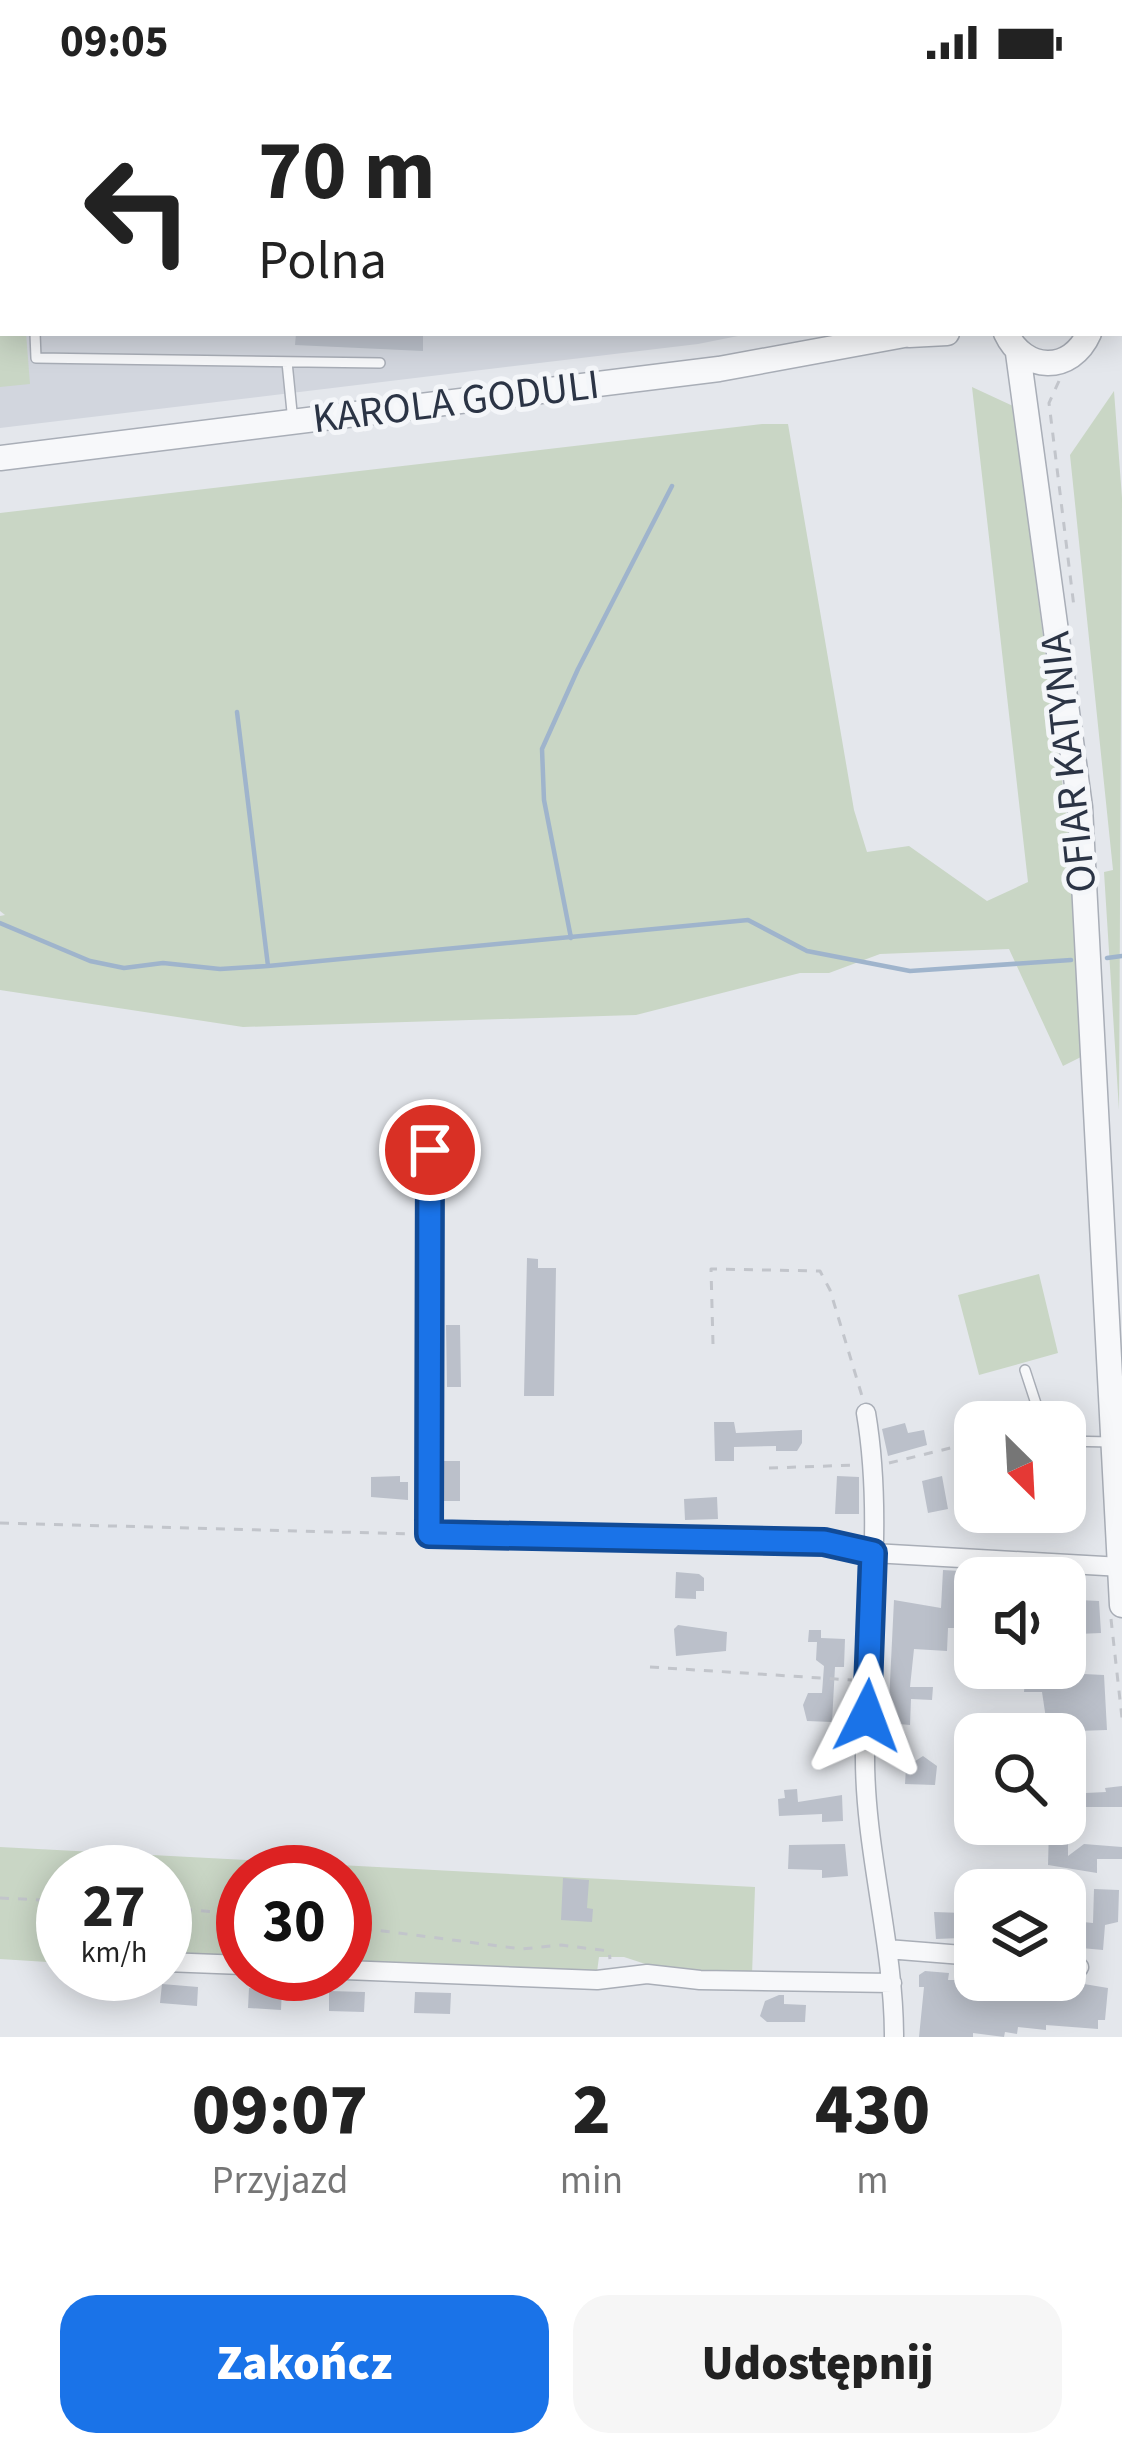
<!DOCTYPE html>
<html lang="pl">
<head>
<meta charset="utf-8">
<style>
  body { margin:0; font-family:"Source Sans 3",sans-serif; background:#f6f6f6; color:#222; height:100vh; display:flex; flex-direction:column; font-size:45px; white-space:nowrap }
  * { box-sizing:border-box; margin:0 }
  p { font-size:39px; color:#767676 }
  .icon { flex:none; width:66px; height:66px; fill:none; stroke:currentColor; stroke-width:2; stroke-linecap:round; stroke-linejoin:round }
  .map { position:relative; height:1953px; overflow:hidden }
  .drawer { display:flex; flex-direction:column; background:#fff; flex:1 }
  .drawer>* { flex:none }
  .banner { position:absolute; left:0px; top:0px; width:1122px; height:252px; box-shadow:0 6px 30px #0003; background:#fff; color:#222; overflow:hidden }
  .needle { width:78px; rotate:156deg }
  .controls { position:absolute; left:954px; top:1317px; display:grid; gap:24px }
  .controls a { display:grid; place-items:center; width:132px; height:132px; border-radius:24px; background:#fff; box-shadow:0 6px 30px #0003; font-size:60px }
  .speed { position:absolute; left:36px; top:1761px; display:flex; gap:24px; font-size:60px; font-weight:700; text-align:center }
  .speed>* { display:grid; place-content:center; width:156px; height:156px; border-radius:50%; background:#fff; box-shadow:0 6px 30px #0003; line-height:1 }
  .speed small { font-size:30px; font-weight:400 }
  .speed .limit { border:18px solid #d22; background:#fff; color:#111 }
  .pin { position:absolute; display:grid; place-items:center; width:102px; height:102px; color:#fff; margin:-51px; border:6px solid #fff; border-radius:50%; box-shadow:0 3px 12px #0007 }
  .me { position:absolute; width:132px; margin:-66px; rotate:3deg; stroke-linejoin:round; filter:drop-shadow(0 0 9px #0008) }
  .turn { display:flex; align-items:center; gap:42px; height:252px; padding:0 60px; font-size:54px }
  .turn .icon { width:156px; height:156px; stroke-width:2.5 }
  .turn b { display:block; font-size:84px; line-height:102px }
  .eta { display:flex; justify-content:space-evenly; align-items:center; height:204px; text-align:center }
  .eta b { font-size:72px; font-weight:800; line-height:84px }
  .cta { display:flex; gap:24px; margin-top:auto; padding:24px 60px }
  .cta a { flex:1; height:138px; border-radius:36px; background:#1a73e8; color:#fff; font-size:48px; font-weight:800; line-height:138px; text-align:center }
  .cta a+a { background:#f6f6f6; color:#222 }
  .status { display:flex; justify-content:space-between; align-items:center; height:84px; padding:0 60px; background:#fff; direction:ltr }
  .status svg { height:33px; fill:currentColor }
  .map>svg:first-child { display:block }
  .built { fill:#d2d6de }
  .green { fill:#c9d6c5 }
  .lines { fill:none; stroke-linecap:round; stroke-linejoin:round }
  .stream { stroke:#9fb4cc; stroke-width:4.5 }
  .building { fill:#bbc0ca }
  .service-casing { stroke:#a9aeb7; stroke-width:12 }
  .minor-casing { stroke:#a9aeb7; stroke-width:21 }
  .tertiary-casing { stroke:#a9aeb7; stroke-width:27 }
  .path { stroke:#c2c5cb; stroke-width:3; stroke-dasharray:9 9; stroke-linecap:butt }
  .service { stroke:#f7f8fa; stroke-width:9 }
  .minor { stroke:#f7f8fa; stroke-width:18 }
  .tertiary { stroke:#f7f8fa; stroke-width:24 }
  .route-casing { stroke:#114b97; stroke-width:30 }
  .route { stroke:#1a73e8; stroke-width:21 }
  .labels { text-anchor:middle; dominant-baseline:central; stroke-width:10; stroke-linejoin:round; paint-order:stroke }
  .street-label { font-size:42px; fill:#2b3445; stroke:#f4f6f9 }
</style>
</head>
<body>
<div class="status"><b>09:05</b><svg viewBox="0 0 49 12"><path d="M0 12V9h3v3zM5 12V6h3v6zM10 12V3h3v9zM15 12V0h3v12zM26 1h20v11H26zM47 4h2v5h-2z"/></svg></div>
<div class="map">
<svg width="1122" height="1953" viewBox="0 0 1122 1953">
  <rect width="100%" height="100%" fill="#e4e7ec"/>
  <path class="built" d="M 0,0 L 1076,0 L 3,3 L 3,249 L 753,249 L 698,260 L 0,344 Z"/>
  <path class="green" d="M 0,0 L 14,3 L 3,3 L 3,249 L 26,249 L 30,300 L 0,303 Z
    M 972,303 L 1013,322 L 1074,788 L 1087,970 L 1063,982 L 1009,865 L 880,870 L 829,889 L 800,889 L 636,931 L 243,943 L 0,906 L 0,832 L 5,831 L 0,827 L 0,429 L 762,340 L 788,340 L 854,726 L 867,768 L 909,762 L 987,817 L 1028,798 Z
    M 1114,307 L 1122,414 L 1119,1026 L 1104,788 L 1113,786 L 1070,371 Z
    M 1039,1190 L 1058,1269 L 979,1291 L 958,1211 Z
    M 0,1763 L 755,1803 L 752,1891 L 676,1890 L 624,1873 L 599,1873 L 597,1888 L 345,1877 L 345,1788 L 243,1788 L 243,1873 L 165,1870 L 165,1788 L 63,1788 L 63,1879 L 0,1875 Z"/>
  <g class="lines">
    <path class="stream" d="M 237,628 L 268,882
      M 0,839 L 90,877 L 124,884 L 163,879 L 220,885 L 268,882 L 748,836 L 807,867 L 910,887 L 1071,876
      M 571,854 L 544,716 L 542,665 L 578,585 L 672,402
      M 1107,874 L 1122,872"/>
  </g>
  <path class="building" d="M 296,249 L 423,249 L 423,267 L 295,261 Z
    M 527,1174 L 538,1175 L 538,1184 L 556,1184 L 554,1312 L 524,1312 Z
    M 446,1241 L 460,1241 L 461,1303 L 447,1303 Z
    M 714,1338 L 734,1338 L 736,1349 L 802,1346 L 802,1359 L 797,1367 L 776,1367 L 776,1362 L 734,1363 L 734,1377 L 715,1377 Z
    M 905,1339 L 908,1349 L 924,1346 L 927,1361 L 888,1372 L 882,1345 Z
    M 443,1377 L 460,1377 L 460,1417 L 443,1417 Z
    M 400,1392 L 400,1398 L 408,1398 L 408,1416 L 371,1413 L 371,1393 Z
    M 837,1392 L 859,1393 L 859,1430 L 835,1430 Z
    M 942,1392 L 948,1425 L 928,1429 L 922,1397 Z
    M 717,1413 L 718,1435 L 685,1436 L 684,1415 Z
    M 943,1486 L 960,1487 L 959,1502 L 975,1503 L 975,1524 L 957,1523 L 956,1544 L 948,1544 L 947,1567 L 914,1565 L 910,1603 L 933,1603 L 932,1616 L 911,1615 L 910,1641 L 888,1639 L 894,1516 L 941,1524 Z
    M 676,1488 L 699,1490 L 704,1494 L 704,1507 L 696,1507 L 696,1515 L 675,1514 Z
    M 1078,1516 L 1099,1517 L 1101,1549 L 1078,1550 Z
    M 678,1541 L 727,1548 L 726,1567 L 676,1572 L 674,1545 Z
    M 809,1546 L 821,1546 L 821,1554 L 845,1555 L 844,1583 L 835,1583 L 832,1638 L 807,1637 L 803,1621 L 808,1609 L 822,1609 L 824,1582 L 816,1576 L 817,1558 L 808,1558 Z
    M 1064,1589 L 1104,1591 L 1107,1646 L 1048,1648 L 1042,1608 L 1024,1608 L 1025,1595 L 1064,1595 Z
    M 923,1672 L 937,1682 L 935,1701 L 905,1700 L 906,1683 Z
    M 1122,1702 L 1122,1723 L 1065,1723 L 1065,1710 L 1106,1708 L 1105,1704 Z
    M 797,1705 L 798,1718 L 842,1711 L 843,1737 L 822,1738 L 822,1730 L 779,1732 L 778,1715 L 785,1714 L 784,1706 Z
    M 1049,1744 L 1068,1745 L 1068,1772 L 1084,1760 L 1122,1763 L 1122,1775 L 1097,1775 L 1097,1789 L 1048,1781 Z
    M 845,1760 L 848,1792 L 822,1794 L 822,1786 L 788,1785 L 789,1761 Z
    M 563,1794 L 589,1796 L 587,1824 L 593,1825 L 592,1838 L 561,1836 Z
    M 1094,1805 L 1119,1806 L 1118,1838 L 1105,1841 L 1103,1866 L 1081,1864 L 1083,1838 L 1093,1839 Z
    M 934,1828 L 963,1829 L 961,1854 L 936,1855 Z
    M 925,1887 L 949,1889 L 948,1896 L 1006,1896 L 1005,1904 L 1033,1906 L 1034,1896 L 1060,1896 L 1108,1904 L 1105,1936 L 1098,1936 L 1098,1945 L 1046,1941 L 1046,1946 L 1018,1943 L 1017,1950 L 1005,1948 L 1004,1953 L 973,1949 L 973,1953 L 919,1953 L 924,1903 L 919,1903 L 919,1891 Z
    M 162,1900 L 198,1903 L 197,1922 L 160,1919 Z
    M 249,1904 L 282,1905 L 281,1926 L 248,1924 Z
    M 329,1907 L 365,1908 L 364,1928 L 329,1927 Z
    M 415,1908 L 451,1909 L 450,1930 L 414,1929 Z
    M 779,1911 L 784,1911 L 784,1920 L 806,1921 L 805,1938 L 767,1938 L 760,1932 L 765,1917 Z"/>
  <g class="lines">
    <defs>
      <path id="service" d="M 30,3 L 30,0
        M 473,3 L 473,0
        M 998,3 L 999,0
        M 35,249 L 36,274 L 380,279
        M 287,278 L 293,338
        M 1025,1286 L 1042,1338
        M 1065,1357 L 1111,1358"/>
      <path id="minor" d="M 430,1066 L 429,1450 L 824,1458 L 873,1469 L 1122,1483
        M 866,1329 C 885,1442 865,1555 865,1669 C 864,1765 894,1858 894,1953
        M 887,1865 L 975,1872
        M 165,1878 L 243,1881
        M 1065,1879 L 1079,1883
        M 345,1886 L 597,1896 L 647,1890 L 700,1896 L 892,1899"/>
      <path id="tertiary" d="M 1119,17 L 1122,9
        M 1006,249 C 1024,288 1071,290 1089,249
        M 909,251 L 947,249
        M 1018,269 L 1080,723 L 1122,1521
        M 0,374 L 719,285 L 915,249"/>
    </defs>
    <use href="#service" class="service-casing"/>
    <use href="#minor" class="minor-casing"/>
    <use href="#tertiary" class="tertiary-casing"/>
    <path class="path" d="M 1119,178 L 1122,175
      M 1059,297 L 1049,319 L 1074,523
      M 713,1260 L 711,1185 L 820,1187 L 830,1206 L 862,1312
      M 889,1379 L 975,1358
      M 769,1384 L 856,1381
      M 0,1439 L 412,1450
      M 1111,1535 L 1122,1634
      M 650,1583 L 852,1596
      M 0,1814 L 63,1817
      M 165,1824 L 243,1830
      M 345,1842 L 522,1865 L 561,1861 L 609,1867 L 610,1875"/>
    <use href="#service" class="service"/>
    <use href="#minor" class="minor"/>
    <use href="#tertiary" class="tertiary"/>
  </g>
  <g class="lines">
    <defs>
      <path id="route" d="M 430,1066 L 429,1450 L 824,1458 L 873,1469 L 867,1632"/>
    </defs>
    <use href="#route" class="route-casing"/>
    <use href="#route" class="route"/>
  </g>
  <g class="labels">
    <g class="street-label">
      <text transform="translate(456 318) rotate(-7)">KAROLA GODULI</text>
      <text transform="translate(1069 678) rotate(-96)">OFIAR KATYNIA</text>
    </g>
  </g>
</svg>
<div class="controls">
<a><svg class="needle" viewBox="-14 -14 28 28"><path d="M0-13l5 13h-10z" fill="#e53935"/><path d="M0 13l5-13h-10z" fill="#767676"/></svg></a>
<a><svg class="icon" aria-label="sound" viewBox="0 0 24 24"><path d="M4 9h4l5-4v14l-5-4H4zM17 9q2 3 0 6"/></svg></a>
<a><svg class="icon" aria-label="search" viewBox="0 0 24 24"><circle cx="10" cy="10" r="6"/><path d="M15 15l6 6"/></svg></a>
<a><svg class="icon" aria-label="layers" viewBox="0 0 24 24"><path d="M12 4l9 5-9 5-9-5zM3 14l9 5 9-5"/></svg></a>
</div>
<div class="speed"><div>27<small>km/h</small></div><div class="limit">30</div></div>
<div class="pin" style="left:430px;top:1066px;background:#d93025"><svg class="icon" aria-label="arrive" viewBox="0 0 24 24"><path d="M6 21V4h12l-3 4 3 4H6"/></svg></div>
<svg class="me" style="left:867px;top:1632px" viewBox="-20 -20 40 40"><path d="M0-17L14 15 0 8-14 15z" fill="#1a73e8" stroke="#fff" stroke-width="4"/></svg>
<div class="banner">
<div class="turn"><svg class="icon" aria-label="left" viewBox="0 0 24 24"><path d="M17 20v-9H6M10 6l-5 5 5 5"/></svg><div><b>70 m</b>Polna</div></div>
</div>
</div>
<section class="drawer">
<div class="eta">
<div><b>09:07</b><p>Przyjazd</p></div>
<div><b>2</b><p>min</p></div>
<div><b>430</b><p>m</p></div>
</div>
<div class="cta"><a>Zakończ</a><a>Udostępnij</a></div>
</section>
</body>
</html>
